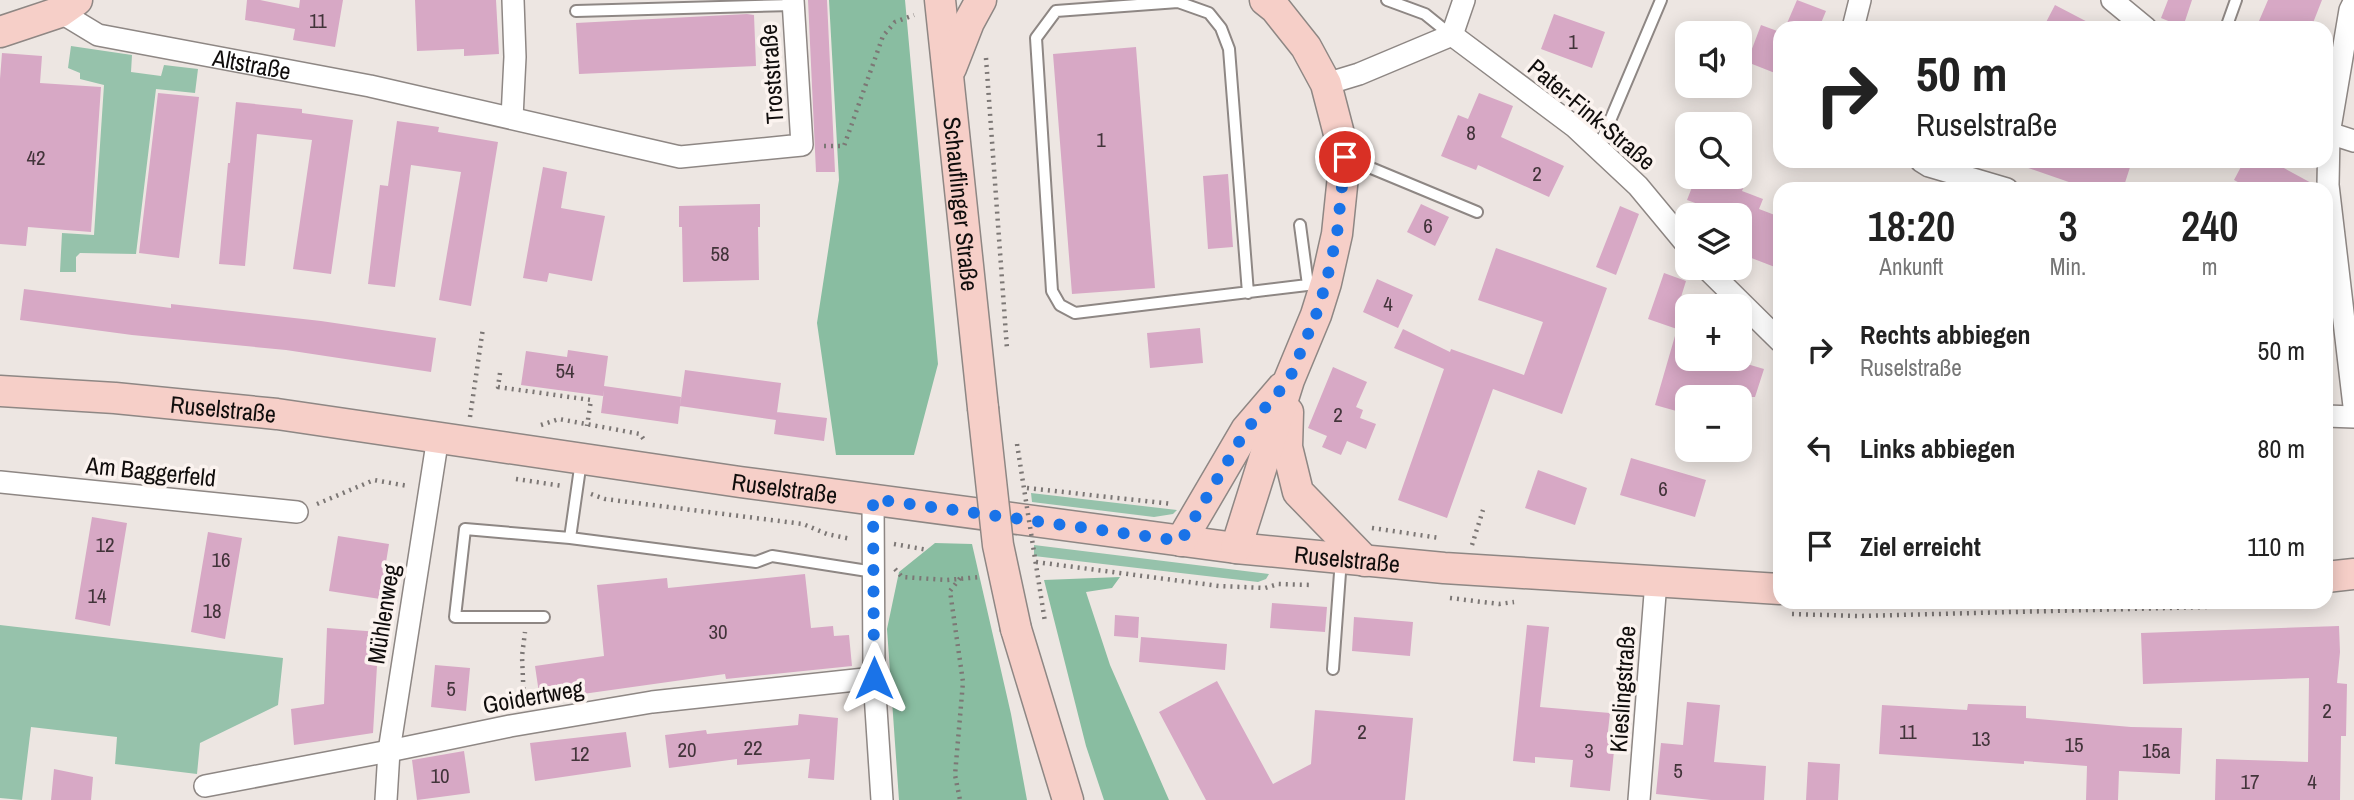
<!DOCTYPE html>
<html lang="de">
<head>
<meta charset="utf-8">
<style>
  body { margin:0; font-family:"Archivo Narrow",sans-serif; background:#f6f6f6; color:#222; height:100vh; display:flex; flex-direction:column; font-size:26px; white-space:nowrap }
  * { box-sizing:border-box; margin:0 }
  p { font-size:23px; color:#767676 }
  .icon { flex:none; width:38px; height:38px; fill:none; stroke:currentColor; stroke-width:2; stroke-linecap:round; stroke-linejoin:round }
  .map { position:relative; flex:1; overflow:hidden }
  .details { position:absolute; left:1773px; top:182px; width:560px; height:427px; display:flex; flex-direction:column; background:#fff; border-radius:21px; box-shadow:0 4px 18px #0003 }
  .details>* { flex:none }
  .hud { position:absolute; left:1773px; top:21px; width:560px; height:147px; border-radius:21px; box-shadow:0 4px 18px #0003; background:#fff; color:#222; overflow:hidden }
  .controls { position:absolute; left:1675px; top:21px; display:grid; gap:14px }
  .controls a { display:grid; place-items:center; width:77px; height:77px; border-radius:14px; background:#fff; box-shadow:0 4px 18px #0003; font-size:35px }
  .pin { position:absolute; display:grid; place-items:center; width:60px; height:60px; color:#fff; margin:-30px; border:4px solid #fff; border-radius:50%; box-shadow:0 2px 7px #0007 }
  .me { position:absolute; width:77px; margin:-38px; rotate:0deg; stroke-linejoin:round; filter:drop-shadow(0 0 5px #0008) }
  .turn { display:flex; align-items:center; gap:24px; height:147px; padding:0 28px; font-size:32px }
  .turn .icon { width:91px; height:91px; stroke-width:2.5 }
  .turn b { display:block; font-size:49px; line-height:60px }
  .eta { display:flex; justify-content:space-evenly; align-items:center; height:119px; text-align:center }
  .eta b { font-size:42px; font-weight:600; line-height:49px }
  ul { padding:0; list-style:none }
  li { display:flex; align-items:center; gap:21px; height:98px; padding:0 28px }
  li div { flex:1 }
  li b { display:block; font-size:26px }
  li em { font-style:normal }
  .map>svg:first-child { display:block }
  .green { fill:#96c2ab }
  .forest { fill:#89bda1 }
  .building { fill:#d7a8c5 }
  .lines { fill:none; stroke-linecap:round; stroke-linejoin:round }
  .lane-casing { stroke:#8e8784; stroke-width:14 }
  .street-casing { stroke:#8e8784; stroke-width:24 }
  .secondary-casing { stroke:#8e8784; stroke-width:33 }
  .path { stroke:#7c7775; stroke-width:4.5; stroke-dasharray:2 5; stroke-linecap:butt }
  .lane { stroke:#fff; stroke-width:10 }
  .street { stroke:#fff; stroke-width:21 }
  .secondary { stroke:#f6cfc8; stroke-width:30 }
  .secondary-bridge-casing { stroke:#8e8784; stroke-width:33; stroke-linecap:butt }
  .path-bridge { stroke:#7c7775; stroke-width:4.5; stroke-dasharray:2 5; stroke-linecap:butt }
  .secondary-bridge { stroke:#f6cfc8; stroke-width:30 }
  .route { stroke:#1a73e8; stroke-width:12; stroke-dasharray:0 21.6 }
  .labels { text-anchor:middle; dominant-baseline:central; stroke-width:7; stroke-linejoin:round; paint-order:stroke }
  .number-label { font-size:21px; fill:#42343a }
  .street-label { font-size:24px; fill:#100d0c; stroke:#fbf3ef }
</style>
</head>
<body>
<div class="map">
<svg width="2354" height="800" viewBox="0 0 2354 800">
  <rect width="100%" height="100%" fill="#ede6e2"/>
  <path class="green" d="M 71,46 L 132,55 L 131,72 L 161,76 L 164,65 L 198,69 L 195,93 L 156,89 L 136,254 L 80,253 L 76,257 L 76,272 L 60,272 L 62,233 L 94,235 L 104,85 L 80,79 L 80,73 L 68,68 Z
    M 1031,493 L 1177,510 L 1173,514 L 1154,517 L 1032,502 Z
    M 1034,545 L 1269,574 L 1266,579 L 1258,582 L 1034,556 Z
    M 0,625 L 283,658 L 278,705 L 200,743 L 197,774 L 115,764 L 117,737 L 31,727 L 22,800 L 0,798 Z"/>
  <path class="forest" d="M 829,0 L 905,0 L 938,364 L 914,455 L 836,455 L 817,323 L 839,180 Z
    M 935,543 L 972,544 L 1011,714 L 1027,800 L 899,800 L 887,629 L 899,572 Z
    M 1120,577 L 1112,588 L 1086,592 L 1110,665 L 1169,800 L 1104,800 L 1086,746 L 1044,580 Z"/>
  <path class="building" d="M 247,0 L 260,0 L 299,8 L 300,0 L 343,0 L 335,47 L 293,40 L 295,29 L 245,20 Z
    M 415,0 L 496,0 L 499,54 L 464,56 L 464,49 L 417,51 Z
    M 808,0 L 827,0 L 835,172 L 816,172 Z
    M 1797,0 L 1826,11 L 1819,28 L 1785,28 Z
    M 2168,0 L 2192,0 L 2183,27 L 2161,18 Z
    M 2268,0 L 2322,0 L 2311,28 L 2256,28 Z
    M 2055,5 L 2099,28 L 2043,28 Z
    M 747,14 L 754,15 L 756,66 L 579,74 L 576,23 Z
    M 1554,14 L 1605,32 L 1592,68 L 1541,49 Z
    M 1761,25 L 1780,32 L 1780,75 L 1747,62 Z
    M 1136,47 L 1155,288 L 1072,294 L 1053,54 Z
    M 2,53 L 42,56 L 40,83 L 101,87 L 91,232 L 28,227 L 26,246 L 0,244 L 0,79 Z
    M 158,93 L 199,97 L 179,258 L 139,253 Z
    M 1479,93 L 1513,106 L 1501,137 L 1564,166 L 1549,197 L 1478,165 L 1476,170 L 1441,156 L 1458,115 L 1468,119 Z
    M 236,102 L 302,109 L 302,113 L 353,120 L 331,274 L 293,269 L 312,140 L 257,134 L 245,266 L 219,264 L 228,163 L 230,163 Z
    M 397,121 L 439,127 L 438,132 L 498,142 L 471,306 L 439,300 L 461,172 L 411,165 L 395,287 L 368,284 L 380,185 L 388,186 Z
    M 2018,161 L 2132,161 L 2123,189 L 2089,189 L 2017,164 Z
    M 2244,161 L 2271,161 L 2315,185 L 2315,189 L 2251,189 L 2234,180 Z
    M 543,167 L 567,172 L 561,208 L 605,216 L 592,281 L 549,273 L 547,282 L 523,278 Z
    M 1228,174 L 1233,247 L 1208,249 L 1203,176 Z
    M 1696,177 L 1748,177 L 1742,191 L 1763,199 L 1759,209 L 1780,217 L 1780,269 L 1741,254 L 1740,255 L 1740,215 L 1706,215 L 1709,208 L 1687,200 Z
    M 760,204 L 760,227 L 758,227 L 759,280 L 683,282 L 682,227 L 679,227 L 679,206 Z
    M 1421,204 L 1449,217 L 1435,246 L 1407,232 Z
    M 1620,206 L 1639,214 L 1616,275 L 1596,267 Z
    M 1496,248 L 1607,288 L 1562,414 L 1493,389 L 1447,518 L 1398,500 L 1444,369 L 1394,348 L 1403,329 L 1450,352 L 1451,349 L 1524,375 L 1543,322 L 1478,300 Z
    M 1664,273 L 1686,281 L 1681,297 L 1687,299 L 1687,359 L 1730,359 L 1764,369 L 1755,397 L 1687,397 L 1687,414 L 1655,405 L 1677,329 L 1648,319 Z
    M 1377,279 L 1413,295 L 1398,328 L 1363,312 Z
    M 24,289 L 171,308 L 171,304 L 321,321 L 436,338 L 431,372 L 286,350 L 132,335 L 20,320 Z
    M 1200,328 L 1203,363 L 1150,368 L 1147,333 Z
    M 568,350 L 608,356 L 604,386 L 681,397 L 678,424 L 601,413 L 604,390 L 603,396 L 521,385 L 526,351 L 567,357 Z
    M 1333,367 L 1367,382 L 1356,407 L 1363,410 L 1360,418 L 1376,424 L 1366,449 L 1347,441 L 1341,455 L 1322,447 L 1327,436 L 1308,428 Z
    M 685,370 L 781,383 L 776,420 L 680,406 Z
    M 777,412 L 827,418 L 824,441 L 774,434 Z
    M 1631,458 L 1706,480 L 1695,517 L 1620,495 Z
    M 1538,470 L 1587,488 L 1575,525 L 1525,508 Z
    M 92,517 L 127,523 L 110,626 L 75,619 Z
    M 208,532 L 242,538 L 225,639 L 191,632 Z
    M 338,536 L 389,544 L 380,599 L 329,591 Z
    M 805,574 L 811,628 L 833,626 L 834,636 L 849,635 L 852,666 L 726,679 L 725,674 L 540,700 L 535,666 L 604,656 L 597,585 L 667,578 L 668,588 Z
    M 1272,603 L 1327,607 L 1325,632 L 1270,628 Z
    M 1115,615 L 1139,617 L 1138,638 L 1114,636 Z
    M 1354,617 L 1413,622 L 1410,656 L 1352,651 Z
    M 1527,625 L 1549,627 L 1540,707 L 1610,713 L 1607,740 L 1615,741 L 1610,791 L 1570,787 L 1573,760 L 1535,757 L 1535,763 L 1513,761 Z
    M 2339,626 L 2340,652 L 2337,683 L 2347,684 L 2346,736 L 2341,736 L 2340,800 L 2215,800 L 2216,759 L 2308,762 L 2309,678 L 2143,684 L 2141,633 Z
    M 327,628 L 379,632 L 373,733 L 294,745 L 291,709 L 324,704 Z
    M 1141,637 L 1227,644 L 1225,670 L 1139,662 Z
    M 435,665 L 470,668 L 466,711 L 431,707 Z
    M 1217,681 L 1273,784 L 1311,764 L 1315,710 L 1413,718 L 1405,800 L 1206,800 L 1159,712 Z
    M 1687,702 L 1720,705 L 1714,762 L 1766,766 L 1764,800 L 1711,800 L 1656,794 L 1661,743 L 1683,745 Z
    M 1968,704 L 2026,706 L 2026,718 L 2131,727 L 2182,728 L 2180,774 L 2119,771 L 2118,800 L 2086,800 L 2087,766 L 2024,761 L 2024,764 L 1879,754 L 1882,705 L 1967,710 Z
    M 799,714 L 838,718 L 834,780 L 808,778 L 810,759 L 737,765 L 737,759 L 669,768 L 665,735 L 706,730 L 707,734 L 798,725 Z
    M 626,732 L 631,767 L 535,781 L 530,743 Z
    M 464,751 L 470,793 L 417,800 L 412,760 Z
    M 1808,762 L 1840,764 L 1838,800 L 1806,800 Z
    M 54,769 L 93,777 L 91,800 L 51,800 Z"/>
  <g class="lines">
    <defs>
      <path id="lane" d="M 1387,0 L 1425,14 L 1451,35
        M 576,11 L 793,5
        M 2226,28 L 2236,0
        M 1598,149 L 1661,0
        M 1347,158 L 1477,212
        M 1300,225 L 1308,285
        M 1248,293 L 1229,49 L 1221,28 L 1209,13 L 1178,2 L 1056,11 L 1036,38 L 1052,291 L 1060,305 L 1075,313 L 1324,283
        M 570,538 L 756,562 L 772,556 L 874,572
        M 544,617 L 455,617 L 465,529 L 570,538 L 581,461
        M 1333,669 L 1341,559"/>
      <g id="street">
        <path d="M 2112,0 L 2146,28"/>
        <path d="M 2354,2 L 2350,10 L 2329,134 L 2328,185 L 2354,406"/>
        <path id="s1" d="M 60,12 L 98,35 L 370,86 L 680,157 L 802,145 L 793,0"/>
        <path d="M 1853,28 L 1860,0"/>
        <path d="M 1452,35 L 1575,127 L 1638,186 L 1687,245"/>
        <path d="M 1326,84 L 1359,74 L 1452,35 L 1464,0"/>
        <path d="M 512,118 L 515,57 L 513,0"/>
        <path d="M 2326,132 L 2354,141"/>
        <path d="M 1921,161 L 1929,166 L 2007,189"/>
        <path d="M 1706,268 L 1780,341"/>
        <path d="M 2326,416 L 2354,417"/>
        <path d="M 0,482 L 297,512"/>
        <path d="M 873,499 L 874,678 L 882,800"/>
        <path d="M 205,786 L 389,751 L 510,726 L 652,702 L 874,678"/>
        <path d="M 386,800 L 389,751 L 438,437"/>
        <path d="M 1639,800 L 1656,581"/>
      </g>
      <g id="secondary">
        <path id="s2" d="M 940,0 L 983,408"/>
        <path d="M 0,32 L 60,12 L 77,0"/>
        <path d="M 951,68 L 969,22 L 981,0"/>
        <path id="s3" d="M 0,391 L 115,398 L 277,414 L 740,482 L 1236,548 L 1444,568 L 1780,589"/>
        <path d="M 1288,412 L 1287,447 L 1298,492 L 1365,561"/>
        <path d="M 1181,541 L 1246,430 L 1282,388"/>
        <path d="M 1236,548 L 1289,380 L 1316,315 L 1326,283 L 1337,234 L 1345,157 L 1326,84 L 1306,47 L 1275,8 L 1265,0"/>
        <path d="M 2326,577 L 2354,574"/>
        <path d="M 1016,629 L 1068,800"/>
      </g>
    </defs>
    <use href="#lane" class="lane-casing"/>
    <use href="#street" class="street-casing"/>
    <use href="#secondary" class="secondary-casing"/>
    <path class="path" d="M 986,58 L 1007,349
      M 824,146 L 844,146 L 883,36 L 895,22 L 914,15
      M 500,373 L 498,387 L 591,400 L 587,426
      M 470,417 L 483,328
      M 541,425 L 559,419 L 640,434 L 645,441
      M 516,479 L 563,486
      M 1027,488 L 1172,504
      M 591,494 L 605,499 L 803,524 L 827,534 L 851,539
      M 317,504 L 374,480 L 408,486
      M 1372,528 L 1440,538
      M 894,544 L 928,550
      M 1472,545 L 1483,510
      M 1036,562 L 1219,586 L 1265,588 L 1278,584 L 1312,585
      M 895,569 L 902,577 L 947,580 L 980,577
      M 960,578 L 950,591 L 963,682 L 955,775 L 960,800
      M 1450,598 L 1499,604 L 1514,602
      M 1792,614 L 1859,616 L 2245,606 L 2287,602
      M 524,703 L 522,656 L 525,632"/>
    <use href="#lane" class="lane"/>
    <use href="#street" class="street"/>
    <use href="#secondary" class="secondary"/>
    <defs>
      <path id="secondary-bridge" d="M 983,408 L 998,545 L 1016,629"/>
    </defs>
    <use href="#secondary-bridge" class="secondary-bridge-casing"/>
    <path class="path-bridge" d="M 1017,444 L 1045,622"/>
    <use href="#secondary-bridge" class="secondary-bridge"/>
  </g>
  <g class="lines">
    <path class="route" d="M 874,678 L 873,499 L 1181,541 L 1246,430 L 1289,380 L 1316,315 L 1326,283 L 1337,234 L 1345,157"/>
  </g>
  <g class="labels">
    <g class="number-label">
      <text x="318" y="20">11</text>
      <text x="1573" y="41">1</text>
      <text x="1471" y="132">8</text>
      <text x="1101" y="139">1</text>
      <text x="36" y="157">42</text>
      <text x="1537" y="173">2</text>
      <text x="1428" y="225">6</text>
      <text x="720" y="253">58</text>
      <text x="1388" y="303">4</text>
      <text x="565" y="370">54</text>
      <text x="1338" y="414">2</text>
      <text x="1663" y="488">6</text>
      <text x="105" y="544">12</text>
      <text x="221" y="559">16</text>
      <text x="97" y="595">14</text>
      <text x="212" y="610">18</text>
      <text x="718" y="631">30</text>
      <text x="451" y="688">5</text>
      <text x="2327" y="710">2</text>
      <text x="1362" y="731">2</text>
      <text x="1908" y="731">11</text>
      <text x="1981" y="738">13</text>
      <text x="2074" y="744">15</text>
      <text x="753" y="747">22</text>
      <text x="687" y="749">20</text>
      <text x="1589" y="750">3</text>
      <text x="2156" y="750">15a</text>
      <text x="580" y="753">12</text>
      <text x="1678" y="770">5</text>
      <text x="440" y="775">10</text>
      <text x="2250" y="781">17</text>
      <text x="2312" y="781">4</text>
    </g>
    <g class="street-label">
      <text stroke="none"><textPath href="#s1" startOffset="201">Altstraße</textPath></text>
      <text transform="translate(771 74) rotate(-94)">Troststraße</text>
      <text transform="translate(1592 114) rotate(40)">Pater-Fink-Straße</text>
      <text stroke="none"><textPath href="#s2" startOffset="205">Schauflinger Straße</textPath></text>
      <text stroke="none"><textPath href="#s3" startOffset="224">Ruselstraße</textPath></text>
      <text transform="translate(151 471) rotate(6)">Am Baggerfeld</text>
      <text stroke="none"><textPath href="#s3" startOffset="791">Ruselstraße</textPath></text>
      <text stroke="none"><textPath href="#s3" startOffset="1358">Ruselstraße</textPath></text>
      <text transform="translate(383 614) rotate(-81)">Mühlenweg</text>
      <text transform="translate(1622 689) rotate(-86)">Kieslingstraße</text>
      <text transform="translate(533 696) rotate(-10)">Goidertweg</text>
    </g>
  </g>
</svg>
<div class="controls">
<a><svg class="icon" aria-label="sound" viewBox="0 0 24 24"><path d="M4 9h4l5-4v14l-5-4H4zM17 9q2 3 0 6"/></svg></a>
<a><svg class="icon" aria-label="search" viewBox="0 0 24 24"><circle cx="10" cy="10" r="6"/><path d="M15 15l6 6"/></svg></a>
<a><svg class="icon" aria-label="layers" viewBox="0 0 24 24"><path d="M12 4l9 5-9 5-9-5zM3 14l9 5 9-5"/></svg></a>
<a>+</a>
<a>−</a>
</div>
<div class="pin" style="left:1345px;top:157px;background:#d93025"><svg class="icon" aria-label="arrive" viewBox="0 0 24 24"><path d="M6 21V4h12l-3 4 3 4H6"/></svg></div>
<svg class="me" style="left:874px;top:678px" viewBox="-20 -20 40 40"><path d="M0-17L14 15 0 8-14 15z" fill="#1a73e8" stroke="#fff" stroke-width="4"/></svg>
<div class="hud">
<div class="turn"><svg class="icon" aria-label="right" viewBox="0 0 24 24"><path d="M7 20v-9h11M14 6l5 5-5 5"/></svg><div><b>50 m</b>Ruselstraße</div></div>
</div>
<section class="details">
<div class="eta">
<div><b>18:20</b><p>Ankunft</p></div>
<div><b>3</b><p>Min.</p></div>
<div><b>240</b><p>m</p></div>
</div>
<ul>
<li><svg class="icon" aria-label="right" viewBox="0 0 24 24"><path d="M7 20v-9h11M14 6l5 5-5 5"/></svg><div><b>Rechts abbiegen</b><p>Ruselstraße</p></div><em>50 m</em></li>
<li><svg class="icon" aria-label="left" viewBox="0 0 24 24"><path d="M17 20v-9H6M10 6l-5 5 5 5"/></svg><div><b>Links abbiegen</b></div><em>80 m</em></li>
<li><svg class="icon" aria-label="arrive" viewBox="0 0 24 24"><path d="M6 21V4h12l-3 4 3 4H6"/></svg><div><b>Ziel erreicht</b></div><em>110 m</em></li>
</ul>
</section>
</div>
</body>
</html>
